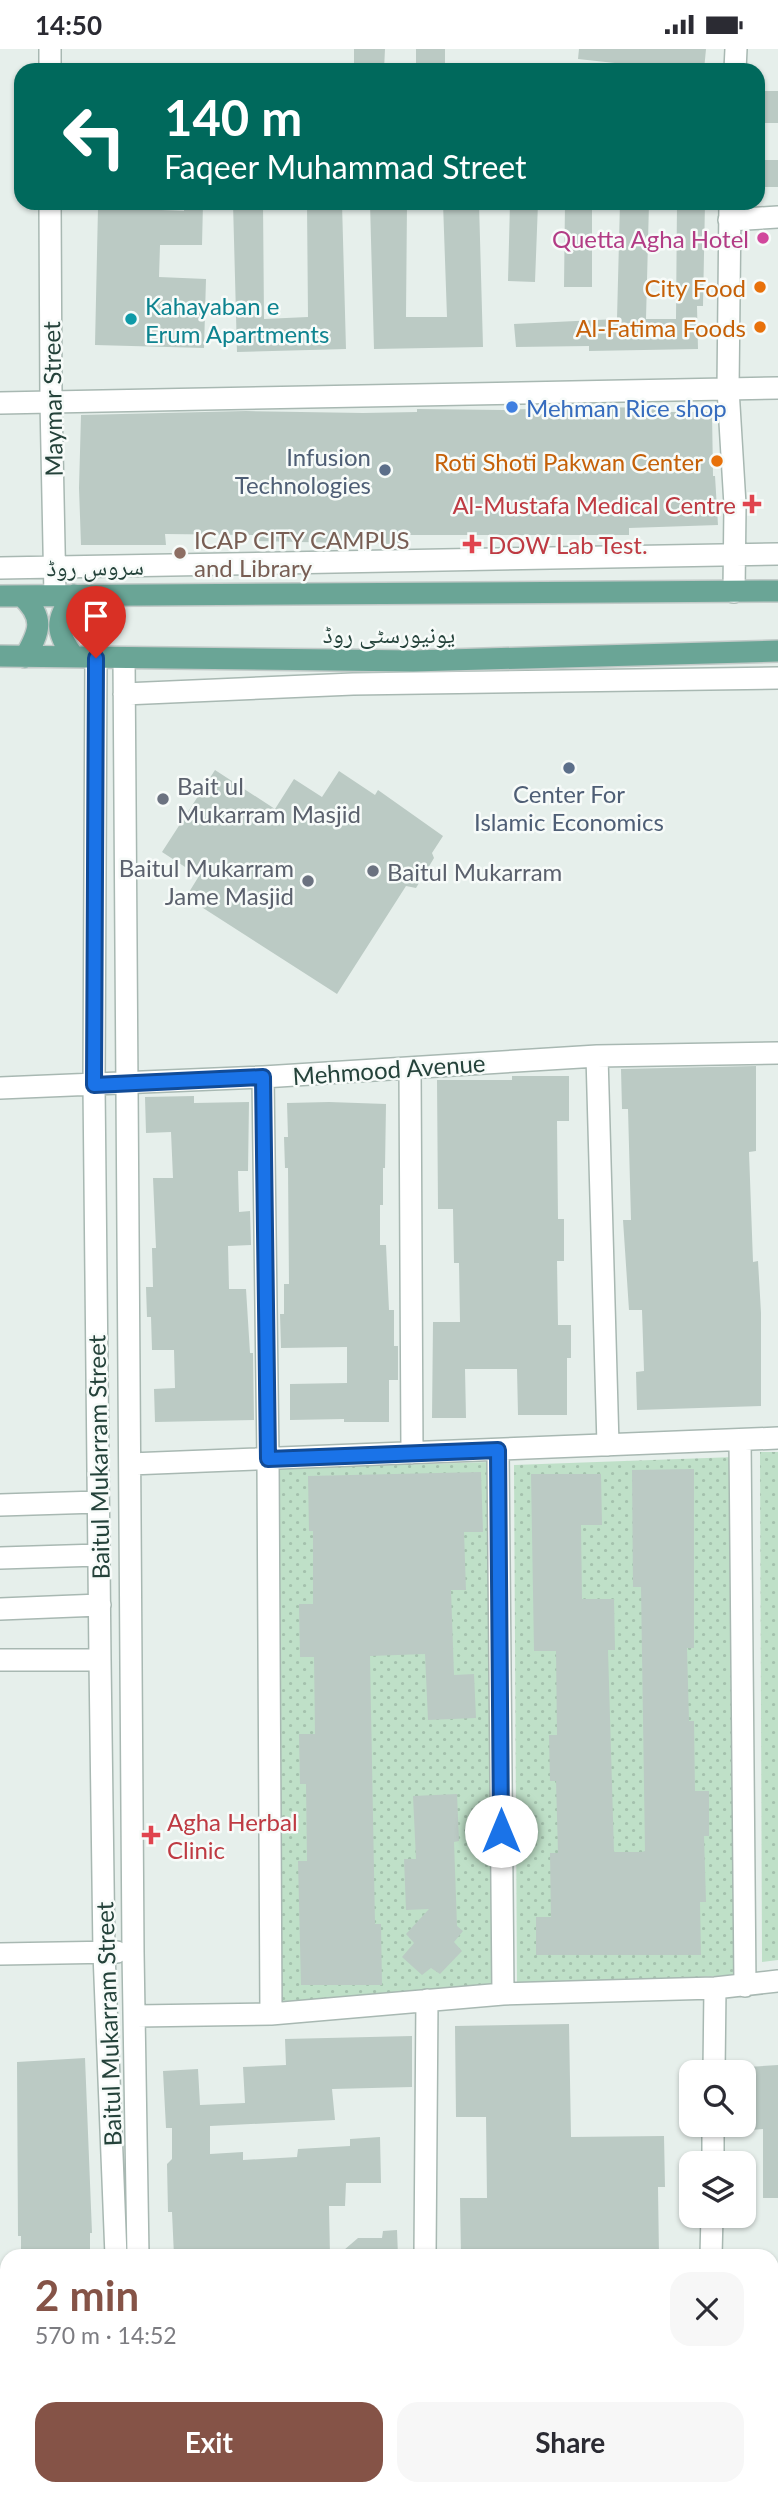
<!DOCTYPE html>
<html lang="en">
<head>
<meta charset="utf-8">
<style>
  body { margin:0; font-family:Lato,"Noto Naskh Arabic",sans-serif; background:#f7f7f7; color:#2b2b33; height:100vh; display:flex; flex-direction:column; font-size:26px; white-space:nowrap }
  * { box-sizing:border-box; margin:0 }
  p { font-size:23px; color:#7c7c81 }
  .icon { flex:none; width:38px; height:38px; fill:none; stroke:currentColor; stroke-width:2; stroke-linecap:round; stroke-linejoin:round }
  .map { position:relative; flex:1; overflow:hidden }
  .details { position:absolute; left:0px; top:2200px; width:779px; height:247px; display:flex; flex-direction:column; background:#fff; border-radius:21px 21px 0 0; box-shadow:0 2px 5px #0004 }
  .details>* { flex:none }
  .banner { position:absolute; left:14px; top:14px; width:751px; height:147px; border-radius:21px; box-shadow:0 2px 5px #0004; background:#00695c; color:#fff; overflow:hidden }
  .controls { position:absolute; left:679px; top:2011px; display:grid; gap:14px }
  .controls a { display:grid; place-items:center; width:77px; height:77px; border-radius:14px; background:#fff; box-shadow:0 2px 5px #0004; font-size:35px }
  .pin { position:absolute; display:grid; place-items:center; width:60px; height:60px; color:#fff; margin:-72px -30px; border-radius:50% 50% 50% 0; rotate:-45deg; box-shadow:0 0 7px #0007 }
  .pin .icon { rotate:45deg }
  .me { position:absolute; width:77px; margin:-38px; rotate:0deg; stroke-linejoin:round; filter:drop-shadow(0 0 5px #0008) }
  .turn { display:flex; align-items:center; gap:24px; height:147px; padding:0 35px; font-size:32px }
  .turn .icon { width:91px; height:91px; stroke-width:2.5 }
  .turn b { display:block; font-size:49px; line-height:60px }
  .round { display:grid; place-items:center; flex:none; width:74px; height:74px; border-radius:21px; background:#f7f7f7 }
  .head { display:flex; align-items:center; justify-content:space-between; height:119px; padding:0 35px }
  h1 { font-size:42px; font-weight:700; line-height:52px; color:#855347 }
  .button { display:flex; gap:14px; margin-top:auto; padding:14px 35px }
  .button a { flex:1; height:80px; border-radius:21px; background:#855347; color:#fff; font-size:28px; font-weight:700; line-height:80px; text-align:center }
  .button a+a { background:#f7f7f7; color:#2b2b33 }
  .status { display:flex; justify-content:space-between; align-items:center; height:49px; padding:0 35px; background:#fff; direction:ltr }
  .status svg { height:19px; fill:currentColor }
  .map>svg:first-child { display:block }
  .industrial { fill:url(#industrial-grid) }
  .park { fill:url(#park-dots) }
  .building { fill:#bbcac4 }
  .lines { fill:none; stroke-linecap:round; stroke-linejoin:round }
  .minor-casing { stroke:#a8b8b2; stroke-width:24 }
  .major-casing { stroke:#c2cac8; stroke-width:24 }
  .minor { stroke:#fff; stroke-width:21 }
  .major { stroke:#6aa596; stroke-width:21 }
  .route-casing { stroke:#114b97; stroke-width:18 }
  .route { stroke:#1a73e8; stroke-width:12 }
  .hotel-dot { fill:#d1479c; stroke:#f7fbf9; stroke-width:2.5 }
  .food-dot { fill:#e8710a; stroke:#f7fbf9; stroke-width:2.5 }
  .culture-dot { fill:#0f9aa8; stroke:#f7fbf9; stroke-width:2.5 }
  .shop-dot { fill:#3f7fe0; stroke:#f7fbf9; stroke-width:2.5 }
  .service-dot { fill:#5c6f8a; stroke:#f7fbf9; stroke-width:2.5 }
  .health-dot { fill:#e0444e; stroke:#f7fbf9; stroke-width:2.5 }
  .education-dot { fill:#8d6e63; stroke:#f7fbf9; stroke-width:2.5 }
  .worship-dot { fill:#6b7280; stroke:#f7fbf9; stroke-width:2.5 }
  .labels { text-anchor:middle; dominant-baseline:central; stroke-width:5; stroke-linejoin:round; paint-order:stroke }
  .hotel-label { font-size:24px; fill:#b23c85; stroke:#f7fbf9; text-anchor:end }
  .food-label { font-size:24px; fill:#c56008; stroke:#f7fbf9; text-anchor:end }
  .culture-label { font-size:24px; fill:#0d838f; stroke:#f7fbf9; text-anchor:start }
  .street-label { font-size:24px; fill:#24423a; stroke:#f7fbf9 }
  .shop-label { font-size:24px; fill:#366cbe; stroke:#f7fbf9; text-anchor:start }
  .service-label { font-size:24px; fill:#4e5e75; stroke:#f7fbf9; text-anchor:end }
  .health-label { font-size:24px; fill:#be3a42; stroke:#f7fbf9; text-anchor:start }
  .education-label { font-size:24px; fill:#785e54; stroke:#f7fbf9; text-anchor:start }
  .worship-label { font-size:24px; fill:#5b616d; stroke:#f7fbf9; text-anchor:start }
</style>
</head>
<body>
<div class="status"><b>14:50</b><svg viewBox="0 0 49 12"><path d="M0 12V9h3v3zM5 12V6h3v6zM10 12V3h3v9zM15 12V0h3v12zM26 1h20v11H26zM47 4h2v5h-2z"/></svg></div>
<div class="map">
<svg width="778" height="2445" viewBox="0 0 778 2445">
  <defs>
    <pattern id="industrial-grid" width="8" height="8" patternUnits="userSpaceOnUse" patternTransform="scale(1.75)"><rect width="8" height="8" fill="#d4dfda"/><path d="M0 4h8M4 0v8" fill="none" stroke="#b6c1bc"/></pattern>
    <pattern id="park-dots" width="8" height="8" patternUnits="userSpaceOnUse" patternTransform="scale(1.75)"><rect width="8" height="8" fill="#bfe0c8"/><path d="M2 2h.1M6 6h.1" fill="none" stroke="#a4c1ad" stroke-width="1.8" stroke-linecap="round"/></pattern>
  </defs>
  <rect width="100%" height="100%" fill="#e6efeb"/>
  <path class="industrial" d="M 0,2400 L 7,2400 L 7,2440 L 108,2440 L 110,2445 L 0,2445 Z"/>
  <path class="park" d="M 760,1403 L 778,1403 L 778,1911 L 762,1913 Z
    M 735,1408 L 733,1926 L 517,1939 L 514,1416 Z
    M 489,1413 L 493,1943 L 282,1954 L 278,1420 Z"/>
  <path class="building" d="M 354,0 L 385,0 L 384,21 L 354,21 Z
    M 416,0 L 445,0 L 445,21 L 416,21 Z
    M 579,0 L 706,0 L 704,21 L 679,21 L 578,10 Z
    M 760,42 L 778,42 L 778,74 L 760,74 Z
    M 763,111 L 778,111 L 778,138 L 763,138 Z
    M 117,154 L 140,154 L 139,160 L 184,162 L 184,154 L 203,154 L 202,196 L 160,196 L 159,228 L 206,230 L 204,299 L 95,296 L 98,159 L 117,159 Z
    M 233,154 L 263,154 L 264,270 L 308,268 L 307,154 L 342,154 L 346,300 L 237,303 Z
    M 370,154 L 407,154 L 406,268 L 447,268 L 443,154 L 479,154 L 483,298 L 374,300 Z
    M 510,154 L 538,154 L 535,233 L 508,232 Z
    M 565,154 L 592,154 L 592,238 L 564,238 Z
    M 620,154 L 649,154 L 646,270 L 676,270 L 677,154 L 705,154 L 703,257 L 697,257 L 698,300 L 589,302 L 589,297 L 516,298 L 514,275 L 617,270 Z
    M 585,358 L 670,359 L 670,363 L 712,363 L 713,427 L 715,427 L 718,476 L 629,479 L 629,486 L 404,486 L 404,494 L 392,495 L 254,492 L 254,486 L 165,485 L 166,496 L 81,496 L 79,439 L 81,366 L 246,362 L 363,364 L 417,363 L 417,360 L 503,361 Z
    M 215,721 L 275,760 L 294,730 L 322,748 L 339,722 L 375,746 L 378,741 L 443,787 L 432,804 L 434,809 L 416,839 L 406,837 L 337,945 L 186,848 L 199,827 L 162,803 Z
    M 756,1017 L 756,1102 L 749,1103 L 753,1213 L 758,1212 L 761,1264 L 761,1357 L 637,1361 L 636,1323 L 644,1322 L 642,1261 L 629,1261 L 623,1171 L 631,1171 L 628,1060 L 622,1060 L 621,1020 Z
    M 512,1027 L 569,1027 L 569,1072 L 557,1072 L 558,1170 L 564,1170 L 564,1212 L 557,1212 L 558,1276 L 571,1276 L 571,1309 L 567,1309 L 567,1366 L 518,1366 L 517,1320 L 465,1320 L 466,1369 L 432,1369 L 433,1273 L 460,1273 L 459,1214 L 454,1214 L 453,1160 L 438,1160 L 437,1031 L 512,1031 Z
    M 194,1047 L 194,1054 L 249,1053 L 248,1122 L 238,1122 L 239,1163 L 250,1162 L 251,1196 L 228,1197 L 229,1240 L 246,1240 L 250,1304 L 253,1304 L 254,1371 L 155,1373 L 154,1340 L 175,1339 L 174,1301 L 152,1301 L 151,1268 L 147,1268 L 146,1238 L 153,1238 L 152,1199 L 156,1199 L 153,1129 L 173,1129 L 171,1083 L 146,1084 L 145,1048 Z
    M 329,1053 L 386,1055 L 385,1119 L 383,1119 L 383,1156 L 380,1156 L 380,1196 L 386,1196 L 389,1261 L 394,1261 L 394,1297 L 398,1297 L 398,1331 L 389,1331 L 389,1373 L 344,1373 L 344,1370 L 290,1371 L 290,1335 L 347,1334 L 347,1298 L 281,1299 L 280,1265 L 284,1265 L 284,1235 L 289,1235 L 288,1119 L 285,1119 L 284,1088 L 288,1088 L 287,1054 Z
    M 694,1420 L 694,1599 L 687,1599 L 689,1672 L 694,1672 L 695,1742 L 709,1742 L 709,1787 L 704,1787 L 706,1853 L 700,1853 L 701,1906 L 536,1906 L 536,1868 L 551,1868 L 550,1804 L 558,1804 L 556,1732 L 550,1732 L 549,1686 L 557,1686 L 556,1602 L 534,1602 L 531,1425 L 601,1425 L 602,1476 L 581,1476 L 582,1550 L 614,1550 L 615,1601 L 608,1601 L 614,1803 L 642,1803 L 645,1802 L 641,1538 L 633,1538 L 632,1421 Z
    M 481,1423 L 483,1483 L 464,1483 L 466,1541 L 451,1541 L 454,1626 L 474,1625 L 476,1669 L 428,1671 L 425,1605 L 370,1607 L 375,1875 L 381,1875 L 382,1936 L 301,1936 L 298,1812 L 307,1812 L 306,1735 L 300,1735 L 299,1685 L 315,1685 L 314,1608 L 300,1608 L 299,1555 L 313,1555 L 313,1482 L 309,1482 L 308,1427 Z
    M 457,1745 L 459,1792 L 454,1793 L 457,1877 L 463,1882 L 454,1893 L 462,1902 L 440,1925 L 431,1919 L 422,1926 L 402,1908 L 414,1894 L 406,1885 L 429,1860 L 406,1861 L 404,1810 L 416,1810 L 413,1747 Z
    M 569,1975 L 571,2088 L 664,2087 L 665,2138 L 658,2138 L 659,2207 L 461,2207 L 460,2149 L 487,2149 L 486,2068 L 456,2068 L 455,1977 Z
    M 412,1987 L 412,2038 L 332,2040 L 335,2071 L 210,2077 L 210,2105 L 243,2103 L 243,2111 L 297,2108 L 298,2100 L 350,2097 L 350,2090 L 380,2088 L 381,2134 L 346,2134 L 345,2157 L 329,2157 L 330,2207 L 174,2207 L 172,2163 L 168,2163 L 167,2115 L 172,2110 L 172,2079 L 166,2079 L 163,2022 L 198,2020 L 200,2056 L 245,2054 L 243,2018 L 286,2016 L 285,1990 Z
    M 85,2009 L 92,2184 L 90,2184 L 90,2207 L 21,2207 L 21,2187 L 18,2187 L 17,2013 Z
    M 778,2016 L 778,2149 L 763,2149 L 763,2080 L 751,2081 L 747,2018 Z
    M 397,2181 L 398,2207 L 337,2207 L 358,2189 L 382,2189 L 383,2182 Z"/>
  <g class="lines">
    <defs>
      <path id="minor" d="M 50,0 L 50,21
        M 735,21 L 736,0
        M 50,154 L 51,352 L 55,546
        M 730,154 L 728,340 L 735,456 L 734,543
        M 729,171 L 778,168
        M 0,354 L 778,339
        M 0,519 L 778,505
        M 96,609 L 94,1036 L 100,1611 L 104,1904 L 116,2207
        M 124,609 L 133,1903 L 138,2207
        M 124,645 L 353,635 L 778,629
        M 597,1007 L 608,1396
        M 410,1019 L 412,1404
        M 263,1028 L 268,1410 L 271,1965
        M 0,1039 L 263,1028 L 597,1007 L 778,1004
        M 740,1391 L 745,1937
        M 498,1401 L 503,1945
        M 130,1415 L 778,1389
        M 0,1456 L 98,1453
        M 0,1509 L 99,1506
        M 0,1560 L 100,1556
        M 0,1611 L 100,1611
        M 0,1905 L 117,1903
        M 136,1967 L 271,1965 L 503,1945 L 715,1939 L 778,1932
        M 714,2023 L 715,1939
        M 713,2114 L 713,2076
        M 425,2207 L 427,1951
        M 711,2207 L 712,2166
        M 772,2336 L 778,2336
        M 141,2440 L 142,2445
        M 156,2440 L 158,2445
        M 582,2445 L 582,2440"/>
      <path id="major" d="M 74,546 C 54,571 56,584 74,608
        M 0,547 L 778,542
        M 22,547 C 45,569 40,582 25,608
        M 0,607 L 413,612 L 778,602"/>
    </defs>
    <use href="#minor" class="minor-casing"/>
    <use href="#major" class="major-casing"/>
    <use href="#minor" class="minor"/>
    <use href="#major" class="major"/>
  </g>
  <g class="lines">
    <defs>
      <path id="route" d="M 96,609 L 94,1036 L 263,1028 L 268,1410 L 498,1401 L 501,1782"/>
    </defs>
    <use href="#route" class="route-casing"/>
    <use href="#route" class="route"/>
  </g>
  <circle class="hotel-dot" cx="763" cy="189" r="7"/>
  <g class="food-dot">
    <circle cx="760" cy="238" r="7"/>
    <circle cx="760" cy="278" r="7"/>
    <circle cx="717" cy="412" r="7"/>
  </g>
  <circle class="culture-dot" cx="131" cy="270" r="7"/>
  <circle class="shop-dot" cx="512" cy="358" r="7"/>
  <g class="service-dot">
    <circle cx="385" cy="421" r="7"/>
    <circle cx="569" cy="719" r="7"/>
  </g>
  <g class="health-dot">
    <path d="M748.5 444.5h7v7h7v7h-7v7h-7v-7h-7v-7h7z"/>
    <path d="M468.5 484.5h7v7h7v7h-7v7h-7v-7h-7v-7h7z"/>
    <path d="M147.5 1775.5h7v7h7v7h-7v7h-7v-7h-7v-7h7z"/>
  </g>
  <circle class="education-dot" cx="180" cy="504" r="7"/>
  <g class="worship-dot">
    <circle cx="163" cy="750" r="7"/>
    <circle cx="373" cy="822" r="7"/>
    <circle cx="308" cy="832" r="7"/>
  </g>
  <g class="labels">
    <g class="hotel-label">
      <text x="749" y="189">Quetta Agha Hotel</text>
    </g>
    <g class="food-label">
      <text x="746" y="238">City Food</text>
      <text x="746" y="278">Al-Fatima Foods</text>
      <text x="703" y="412">Roti Shoti Pakwan Center</text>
    </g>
    <g class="culture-label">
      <text x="145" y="256">Kahayaban e<tspan x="145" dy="28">Erum Apartments</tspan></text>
    </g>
    <g class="street-label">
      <text transform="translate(52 350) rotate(-91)">Maymar Street</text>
      <text transform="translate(95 517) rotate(-1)">سروس روڈ</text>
      <text x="389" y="584">یونیورسٹی روڈ</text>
      <text transform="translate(389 1020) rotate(-4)">Mehmood Avenue</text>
      <text transform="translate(98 1408) rotate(-91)">Baitul Mukarram Street</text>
      <text transform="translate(108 1975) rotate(-92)">Baitul Mukarram Street</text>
    </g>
    <g class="shop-label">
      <text x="526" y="358">Mehman Rice shop</text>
    </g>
    <g class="service-label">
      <text x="371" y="407">Infusion<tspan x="371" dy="28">Technologies</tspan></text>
      <text x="569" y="744" text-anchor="middle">Center For<tspan x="569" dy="28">Islamic Economics</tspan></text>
    </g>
    <g class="health-label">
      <text x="736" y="455" text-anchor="end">Al-Mustafa Medical Centre</text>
      <text x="488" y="495">DOW Lab Test.</text>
      <text x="167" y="1772">Agha Herbal<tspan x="167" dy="28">Clinic</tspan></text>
    </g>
    <g class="education-label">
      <text x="194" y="490">ICAP CITY CAMPUS<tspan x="194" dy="28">and Library</tspan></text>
    </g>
    <g class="worship-label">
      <text x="177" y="736">Bait ul<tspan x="177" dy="28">Mukarram Masjid</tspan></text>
      <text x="294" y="818" text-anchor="end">Baitul Mukarram<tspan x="294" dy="28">Jame Masjid</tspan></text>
      <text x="387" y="822">Baitul Mukarram</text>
    </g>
  </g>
</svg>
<div class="controls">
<a><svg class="icon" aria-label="search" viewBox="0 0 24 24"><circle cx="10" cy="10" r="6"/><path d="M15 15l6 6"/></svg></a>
<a><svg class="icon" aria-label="layers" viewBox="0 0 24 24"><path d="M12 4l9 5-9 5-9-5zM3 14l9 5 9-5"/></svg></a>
</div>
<div class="pin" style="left:96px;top:609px;background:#d93025"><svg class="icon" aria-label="arrive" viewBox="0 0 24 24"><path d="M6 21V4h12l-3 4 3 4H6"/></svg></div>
<svg class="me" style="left:501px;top:1782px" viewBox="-20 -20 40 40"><circle r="19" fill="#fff"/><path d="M0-13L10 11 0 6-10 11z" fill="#1a73e8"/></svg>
<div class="banner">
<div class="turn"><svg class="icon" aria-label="left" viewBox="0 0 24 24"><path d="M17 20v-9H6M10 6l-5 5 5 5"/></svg><div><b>140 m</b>Faqeer Muhammad Street</div></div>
</div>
<section class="details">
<div class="head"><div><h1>2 min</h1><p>570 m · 14:52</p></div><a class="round"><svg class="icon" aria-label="close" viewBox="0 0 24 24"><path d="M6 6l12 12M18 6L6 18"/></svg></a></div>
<div class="button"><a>Exit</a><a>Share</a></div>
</section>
</div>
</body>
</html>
